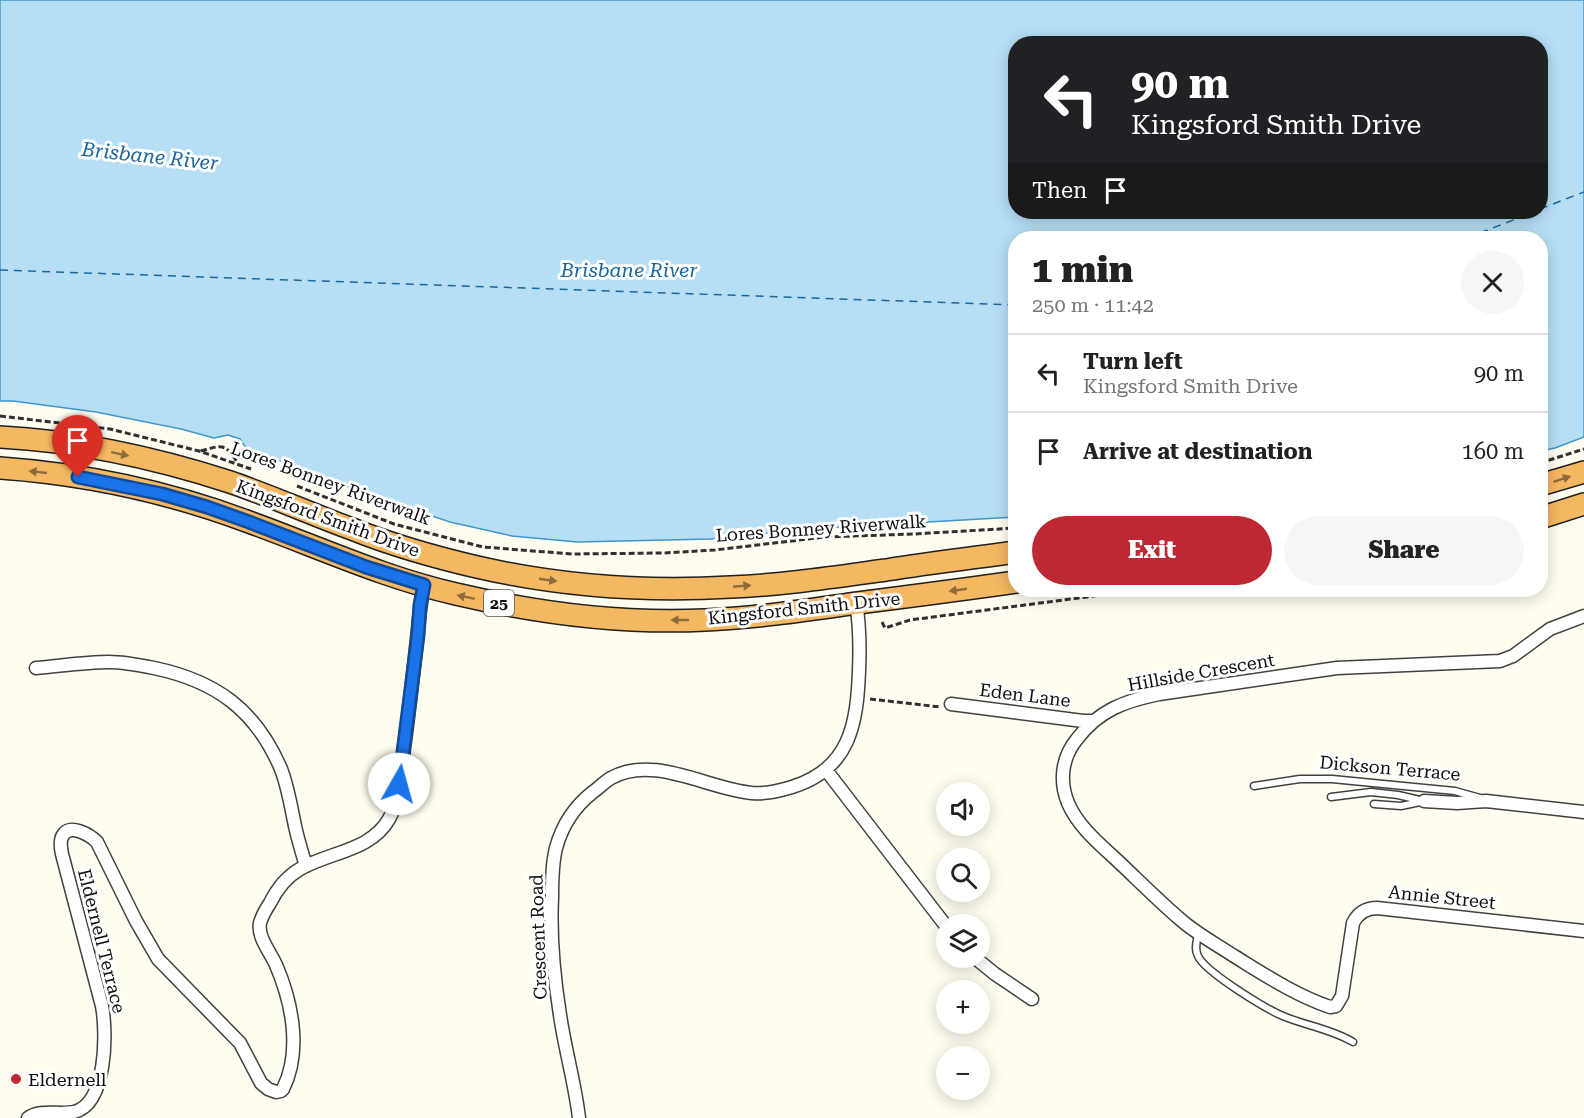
<!DOCTYPE html>
<html lang="en">
<head>
<meta charset="utf-8">
<style>
  body { margin:0; font-family:"Roboto Serif",serif; background:#f6f6f6; color:#222; height:100vh; display:flex; flex-direction:column; font-size:22px; white-space:nowrap }
  * { box-sizing:border-box; margin:0 }
  p { font-size:20px; color:#767676 }
  .icon { flex:none; width:33px; height:33px; fill:none; stroke:currentColor; stroke-width:2; stroke-linecap:round; stroke-linejoin:round }
  .map { position:relative; flex:1; overflow:hidden }
  .side { position:absolute; left:1008px; top:231px; width:540px; height:366px; display:flex; flex-direction:column; background:#fff; border-radius:24px; box-shadow:0 3px 15px #0003 }
  .side>* { flex:none }
  .top-card { position:absolute; left:1008px; top:36px; width:540px; height:183px; border-radius:24px; box-shadow:0 3px 15px #0003; background:#202124; color:#fff; overflow:hidden }
  .fabs { position:absolute; left:936px; top:782px; display:grid; gap:12px }
  .fabs a { display:grid; place-items:center; width:54px; height:54px; border-radius:50%; background:#fff; box-shadow:0 3px 15px #0003; font-size:30px }
  .pin { position:absolute; display:grid; place-items:center; width:51px; height:51px; color:#fff; margin:-62px -26px; border-radius:50% 50% 50% 0; rotate:-45deg; box-shadow:0 0 6px #0007 }
  .pin .icon { rotate:45deg }
  .me { position:absolute; width:66px; margin:-33px; rotate:7deg; stroke-linejoin:round; filter:drop-shadow(0 0 4px #0008) }
  .turn { display:flex; align-items:center; gap:21px; height:126px; padding:0 24px; font-size:27px }
  .turn .icon { width:78px; height:78px; stroke-width:2.5 }
  .turn b { display:block; font-size:42px; line-height:51px }
  .then { display:flex; align-items:center; height:57px; padding:0 24px; background:#0003; gap:12px; font-size:22px }
  .round { display:grid; place-items:center; flex:none; width:63px; height:63px; border-radius:32px; background:#f6f6f6 }
  .overview { display:flex; align-items:center; justify-content:space-between; height:102px; padding:0 24px }
  h1 { font-size:36px; font-weight:800; line-height:45px }
  .action { display:flex; gap:12px; margin-top:auto; padding:12px 24px }
  .action a { flex:1; height:69px; border-radius:36px; background:#bd2832; color:#fff; font-size:24px; font-weight:800; line-height:69px; text-align:center }
  .action a+a { background:#f6f6f6; color:#222 }
  ul { padding:0; list-style:none }
  li { display:flex; align-items:center; gap:18px; height:78px; padding:0 24px; border-top:2px solid #e0e0e0 }
  li div { flex:1 }
  li b { display:block; font-size:22px }
  li em { font-style:normal }
  .map>svg:first-child { display:block }
  .water { fill:#b6dff5; stroke:#3e96cb; stroke-width:1.5; fill-rule:evenodd }
  .lines { fill:none; stroke-linecap:round; stroke-linejoin:round }
  .ferry { stroke:#19679f; stroke-width:1.5; stroke-dasharray:8 6; stroke-linecap:butt }
  .service-casing { stroke:#414141; stroke-width:9 }
  .minor-casing { stroke:#414141; stroke-width:15 }
  .trunk-casing { stroke:#1f1f1f; stroke-width:24 }
  .path { stroke:#303030; stroke-width:3; stroke-dasharray:6 3; stroke-linecap:butt }
  .service { stroke:#fff; stroke-width:6 }
  .minor { stroke:#fff; stroke-width:12 }
  .trunk { stroke:#f4b762; stroke-width:21 }
  .oneway { fill:#8c6b3c }
  .route-casing { stroke:#114b97; stroke-width:15 }
  .route { stroke:#1a73e8; stroke-width:10 }
  .poi-dot { fill:#bd2832; stroke:#fff; stroke-width:2 }
  .labels { text-anchor:middle; dominant-baseline:central; stroke-width:6; stroke-linejoin:round; paint-order:stroke }
  .shield { fill:#fff; stroke:#565656; stroke-width:1.5 }
  .shield-label { font-size:16px; font-weight:bold; fill:#0e0e0e }
  .street-label { font-size:18px; fill:#0e0e0e; stroke:#fff }
  .poi-label { font-size:18px; fill:#0e0e0e; stroke:#fff; text-anchor:start }
  .water-label { font-size:20px; font-style:italic; fill:#19679f; stroke:#fff }
</style>
</head>
<body>
<div class="map">
<svg width="1584" height="1118" viewBox="0 0 1584 1118">
  <rect width="100%" height="100%" fill="#fffcf0"/>
  <path class="water" d="M 0,0 L 1584,0 L 1584,437 L 1555,448 L 1541,451 L 1540,238 L 1016,238 L 1015,517 L 806,529 L 711,539 L 577,542 L 512,536 L 450,522 L 370,495 L 246,448 L 240,439 L 228,435 L 214,438 L 181,429 L 96,412 L 13,401 L 0,401 ZM 1016,44 L 1540,44 L 1540,212 L 1016,212 Z"/>
  <g class="lines">
    <path class="ferry" d="M 1540,209 L 1584,192
      M 1467,238 L 1534,212
      M 0,270 L 1016,305"/>
    <defs>
      <path id="service" d="M 1254,786 L 1300,779 L 1332,779 L 1455,791 L 1480,798
        M 1331,797 L 1371,792 L 1398,795 L 1424,801
        M 1374,804 L 1401,806 L 1420,802
        M 1198,934 C 1197,941 1194,949 1198,956 C 1205,972 1270,1012 1288,1018 C 1309,1026 1333,1030 1353,1042"/>
      <path id="minor" d="M 1584,616 L 1550,629 L 1513,656 L 1500,661 L 1337,668 L 1159,694 C 1125,701 1099,710 1077,739 C 1062,757 1059,781 1068,803 C 1078,827 1102,846 1121,864 C 1141,883 1160,902 1181,920 C 1197,934 1216,944 1234,956 C 1265,975 1295,995 1330,1007 L 1336,1006 L 1342,996 L 1353,923 C 1358,913 1366,908 1377,908 L 1584,931
        M 36,668 C 60,666 85,662 109,662 C 124,662 139,665 154,668 C 216,681 256,710 281,769 C 288,787 291,807 295,826 C 298,840 302,853 306,866
        M 951,704 L 1083,721 L 1094,721
        M 826,770 L 946,926
        M 1424,801 L 1457,803 L 1486,801 L 1584,812
        M 974,957 L 995,974 L 1032,999
        M 28,1118 C 40,1109 59,1115 74,1112 C 107,1104 107,1033 102,1006 L 62,854 C 61,849 59,841 63,835 C 70,823 90,835 97,842 L 136,921 L 158,959 L 240,1043 L 261,1083 L 268,1089 L 276,1092 L 281,1091 L 283,1089 C 302,1051 292,1002 276,965 C 271,953 257,937 260,923 C 262,916 266,909 270,903 C 277,889 286,877 300,869 C 329,852 371,851 389,819 C 401,798 401,771 404,748 C 409,712 413,675 417,639 C 419,621 420,603 424,585
        M 579,1118 C 575,1083 565,1050 560,1015 C 554,977 550,937 552,898 C 552,881 552,864 556,848 C 562,826 575,806 593,792 C 599,788 604,782 611,778 C 653,754 708,789 752,793 C 767,794 778,791 792,787 C 850,769 857,724 859,671 C 860,648 860,626 856,603"/>
      <path id="trunk" d="M 0,437 C 78,441 156,458 230,482 C 271,496 311,514 352,529 C 392,545 434,557 477,567 C 560,586 645,592 731,587 C 783,585 835,577 886,570 C 929,563 972,558 1016,552
        M 0,468 C 85,474 169,492 249,522 C 318,547 385,578 456,594 C 537,613 622,624 705,620 C 753,618 801,611 850,604 C 905,597 960,590 1016,582
        M 1540,485 L 1584,472
        M 1540,518 L 1584,504"/>
    </defs>
    <use href="#service" class="service-casing"/>
    <use href="#minor" class="minor-casing"/>
    <use href="#trunk" class="trunk-casing"/>
    <path class="path" d="M 0,416 L 110,429 L 199,451 L 251,469
      M 201,451 C 221,445 226,443 237,462
      M 1540,463 L 1584,449
      M 297,486 L 394,524 L 483,547 L 572,554 L 664,553 L 715,550 L 825,537 L 914,534 L 1016,528
      M 882,622 L 885,628 L 910,620 L 1140,590
      M 870,699 L 940,707"/>
    <use href="#service" class="service"/>
    <use href="#minor" class="minor"/>
    <use href="#trunk" class="trunk"/>
  </g>
  <defs><path id="oneway-solid" d="M-6-.8H1V-3.2L6.5 0L1 3.2V.8H-6Z" transform="scale(1.5)"/></defs>
  <g class="oneway">
    <use href="#oneway-solid" transform="translate(120 454) rotate(12)"/>
    <use href="#oneway-solid" transform="translate(38 472) rotate(-174)"/>
    <use href="#oneway-solid" transform="translate(1562 479) rotate(-18)"/>
    <use href="#oneway-solid" transform="translate(548 580) rotate(8)"/>
    <use href="#oneway-solid" transform="translate(742 586) rotate(-5)"/>
    <use href="#oneway-solid" transform="translate(958 590) rotate(172)"/>
    <use href="#oneway-solid" transform="translate(466 597) rotate(-168)"/>
    <use href="#oneway-solid" transform="translate(680 620) rotate(-180)"/>
  </g>
  <g class="lines">
    <defs>
      <path id="route" d="M 78,477 L 162,494 L 207,507 L 249,522 L 366,567 L 424,585 L 420,605 L 418,635 L 399,784"/>
    </defs>
    <use href="#route" class="route-casing"/>
    <use href="#route" class="route"/>
  </g>
  <circle class="poi-dot" cx="16" cy="1079" r="6"/>
  <g class="labels">
    <rect class="shield" x="484" y="590" width="30" height="26" rx="4.5"/>
    <g class="shield-label">
      <text x="499" y="603">25</text>
    </g>
    <g class="street-label">
      <text transform="translate(331 483) rotate(20)">Lores Bonney Riverwalk</text>
      <text transform="translate(328 518) rotate(20)">Kingsford Smith Drive</text>
      <text transform="translate(821 528) rotate(-4)">Lores Bonney Riverwalk</text>
      <text transform="translate(804 608) rotate(-6)">Kingsford Smith Drive</text>
      <text transform="translate(1201 672) rotate(-10)">Hillside Crescent</text>
      <text transform="translate(1025 695) rotate(7)">Eden Lane</text>
      <text transform="translate(1390 768) rotate(5)">Dickson Terrace</text>
      <text transform="translate(1442 897) rotate(6)">Annie Street</text>
      <text transform="translate(538 937) rotate(-92)">Crescent Road</text>
      <text transform="translate(102 941) rotate(76)">Eldernell Terrace</text>
    </g>
    <g class="poi-label">
      <text x="28" y="1079">Eldernell</text>
    </g>
    <g class="water-label">
      <text transform="translate(150 156) rotate(6)">Brisbane River</text>
      <text x="629" y="270">Brisbane River</text>
    </g>
  </g>
</svg>
<div class="fabs">
<a><svg class="icon" aria-label="sound" viewBox="0 0 24 24"><path d="M4 9h4l5-4v14l-5-4H4zM17 9q2 3 0 6"/></svg></a>
<a><svg class="icon" aria-label="search" viewBox="0 0 24 24"><circle cx="10" cy="10" r="6"/><path d="M15 15l6 6"/></svg></a>
<a><svg class="icon" aria-label="layers" viewBox="0 0 24 24"><path d="M12 4l9 5-9 5-9-5zM3 14l9 5 9-5"/></svg></a>
<a>+</a>
<a>−</a>
</div>
<div class="pin" style="left:78px;top:477px;background:#d93025"><svg class="icon" aria-label="arrive" viewBox="0 0 24 24"><path d="M6 21V4h12l-3 4 3 4H6"/></svg></div>
<svg class="me" style="left:399px;top:784px" viewBox="-20 -20 40 40"><circle r="19" fill="#fff"/><path d="M0-13L10 11 0 6-10 11z" fill="#1a73e8"/></svg>
<div class="top-card">
<div class="turn"><svg class="icon" aria-label="left" viewBox="0 0 24 24"><path d="M17 20v-9H6M10 6l-5 5 5 5"/></svg><div><b>90 m</b>Kingsford Smith Drive</div></div>
<div class="then">Then<svg class="icon" aria-label="arrive" viewBox="0 0 24 24"><path d="M6 21V4h12l-3 4 3 4H6"/></svg></div>
</div>
<section class="side">
<div class="overview"><div><h1>1 min</h1><p>250 m · 11:42</p></div><a class="round"><svg class="icon" aria-label="close" viewBox="0 0 24 24"><path d="M6 6l12 12M18 6L6 18"/></svg></a></div>
<ul>
<li><svg class="icon" aria-label="left" viewBox="0 0 24 24"><path d="M17 20v-9H6M10 6l-5 5 5 5"/></svg><div><b>Turn left</b><p>Kingsford Smith Drive</p></div><em>90 m</em></li>
<li><svg class="icon" aria-label="arrive" viewBox="0 0 24 24"><path d="M6 21V4h12l-3 4 3 4H6"/></svg><div><b>Arrive at destination</b></div><em>160 m</em></li>
</ul>
<div class="action"><a>Exit</a><a>Share</a></div>
</section>
</div>
</body>
</html>
